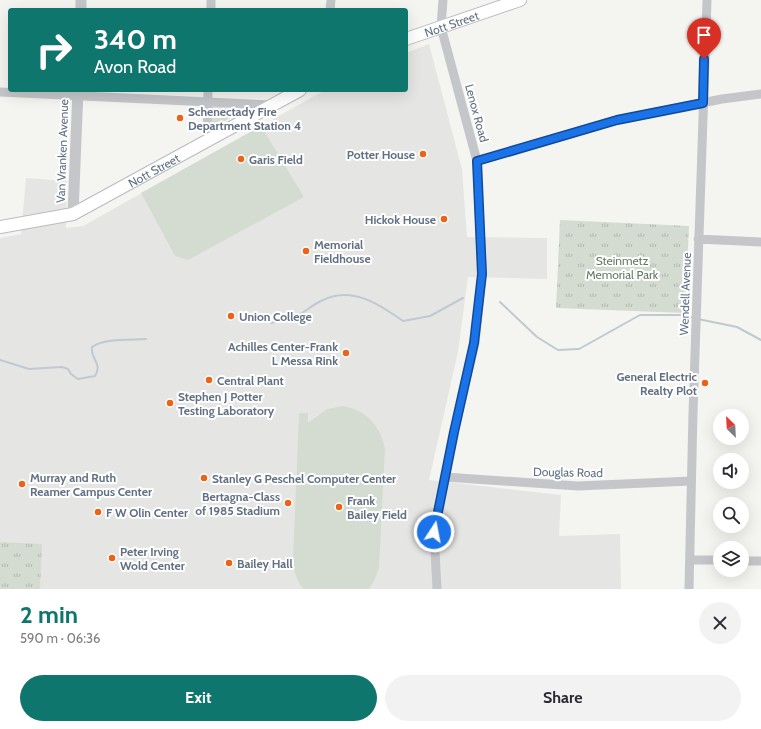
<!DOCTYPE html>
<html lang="en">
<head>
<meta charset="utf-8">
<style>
  body { margin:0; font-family:Cabin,sans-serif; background:#f2f2f3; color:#2b2b33; height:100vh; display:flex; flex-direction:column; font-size:15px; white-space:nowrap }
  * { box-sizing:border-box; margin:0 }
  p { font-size:13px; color:#7c7c81 }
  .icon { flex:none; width:22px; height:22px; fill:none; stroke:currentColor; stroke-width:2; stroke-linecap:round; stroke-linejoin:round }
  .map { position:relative; height:589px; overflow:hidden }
  .details { display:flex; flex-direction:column; background:#fff; flex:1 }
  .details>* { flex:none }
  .banner { position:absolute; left:8px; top:8px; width:400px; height:84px; border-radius:4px; box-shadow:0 4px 16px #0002; background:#0f766e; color:#fff; overflow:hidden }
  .needle { width:26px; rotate:336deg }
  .buttons { position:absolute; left:713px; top:409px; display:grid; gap:8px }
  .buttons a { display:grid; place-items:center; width:36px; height:36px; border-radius:50%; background:#fff; box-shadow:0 4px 16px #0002; font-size:20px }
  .pin { position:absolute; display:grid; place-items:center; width:34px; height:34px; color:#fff; margin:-41px -17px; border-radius:50% 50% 50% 0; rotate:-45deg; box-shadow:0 0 4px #0007 }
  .pin .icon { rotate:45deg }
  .me { position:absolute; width:44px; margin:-22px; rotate:11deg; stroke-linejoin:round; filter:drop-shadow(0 0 3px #0008) }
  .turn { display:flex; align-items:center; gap:14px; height:84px; padding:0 20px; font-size:18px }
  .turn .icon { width:52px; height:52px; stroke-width:2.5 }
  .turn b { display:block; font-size:28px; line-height:34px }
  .round { display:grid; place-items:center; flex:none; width:42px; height:42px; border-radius:21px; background:#f2f2f3 }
  .headline { display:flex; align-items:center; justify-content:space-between; height:68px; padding:0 20px }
  h1 { font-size:24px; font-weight:700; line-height:30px; color:#0f766e }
  .action { display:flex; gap:8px; margin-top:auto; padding:8px 20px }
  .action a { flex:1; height:46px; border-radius:24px; background:#0f766e; color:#fff; font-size:16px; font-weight:700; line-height:46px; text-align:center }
  .action a+a { background:#f2f2f3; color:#2b2b33 }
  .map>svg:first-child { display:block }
  .built { fill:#e5e6e4 }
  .grass { fill:url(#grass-tufts) }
  .garden { fill:#d4dcd1 }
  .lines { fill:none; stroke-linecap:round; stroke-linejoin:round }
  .stream { stroke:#bfc9cf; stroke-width:2 }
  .secondary-casing { stroke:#b8bbc0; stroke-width:14 }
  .minor { stroke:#c4c6ca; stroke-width:9 }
  .tertiary { stroke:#c4c6ca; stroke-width:11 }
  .secondary { stroke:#fff; stroke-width:12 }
  .route-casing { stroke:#114b97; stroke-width:10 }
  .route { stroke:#1a73e8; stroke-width:7 }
  .poi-dot { fill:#eb6319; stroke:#fff; stroke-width:1.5 }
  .labels { text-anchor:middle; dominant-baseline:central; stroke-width:4; stroke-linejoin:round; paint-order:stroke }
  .street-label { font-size:12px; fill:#627083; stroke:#fff }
  .poi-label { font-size:12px; font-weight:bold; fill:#627083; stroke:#fff; text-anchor:start }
  .park-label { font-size:12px; fill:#637a61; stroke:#fff }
</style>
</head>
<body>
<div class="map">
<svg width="761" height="589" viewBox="0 0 761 589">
  <defs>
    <pattern id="grass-tufts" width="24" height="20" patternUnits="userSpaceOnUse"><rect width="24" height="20" fill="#d4dcd1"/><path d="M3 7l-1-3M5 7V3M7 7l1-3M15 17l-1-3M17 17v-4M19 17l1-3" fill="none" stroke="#afb7af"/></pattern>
  </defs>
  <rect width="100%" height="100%" fill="#f4f5f0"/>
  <path class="built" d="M 429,44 L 462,169 L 467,237 L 547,238 L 547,279 L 468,277 L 458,352 L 429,480 L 561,495 L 559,536 L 620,534 L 621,589 L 0,589 L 0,238 L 21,234 L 26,178 L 67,181 L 66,228 L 83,226 L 325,90 L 406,90 L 406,53 Z"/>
  <path class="grass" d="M 212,107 L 242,108 L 244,110 L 218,125 L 215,125 L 211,121 Z
    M 560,220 L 689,226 L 685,313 L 556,308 Z
    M 0,542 L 42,544 L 40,589 L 0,589 Z"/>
  <path class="garden" d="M 261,126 L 304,197 L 188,260 L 175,256 L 141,193 Z
    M 343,406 C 366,410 381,426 385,449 L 379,568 L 375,579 L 369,589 L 303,589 C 296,580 294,571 293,560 L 299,413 L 308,413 L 308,423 L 327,409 Z"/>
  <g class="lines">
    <path class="stream" d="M 500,302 L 537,337 L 558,350 L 579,349 L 640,315 L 680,315 L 694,318
      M 698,319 L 737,327 L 761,340
      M 271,323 C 278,321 288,320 295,317 C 304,313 312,305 321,301 C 351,285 379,304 403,321 L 430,316 L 463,298
      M 0,360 L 29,369 L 62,367 L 68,369 L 71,374 L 78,379 L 95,376 C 103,363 90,359 92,347 C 104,338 131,340 146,339"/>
    <defs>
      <g id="secondary">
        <path id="s1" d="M 406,39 L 520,0"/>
        <path id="s2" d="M 0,227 L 73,214 L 300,90"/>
      </g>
    </defs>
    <use href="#secondary" class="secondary-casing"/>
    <path class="minor" d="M 211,10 L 211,0
      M 330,10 L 331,0
      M 0,92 L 271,105
      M 207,141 L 208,90
      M 477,161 L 617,120 L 722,99 L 761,94
      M 698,239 L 761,242
      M 445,477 L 578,486 L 691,481
      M 690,560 L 720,560
      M 742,561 L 761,561
      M 437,589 L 434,532 L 454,433 L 475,343 L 482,274 L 477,161 L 441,27 L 443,0
      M 689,589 L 693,413 L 707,0"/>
    <path class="tertiary" d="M 81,10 L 81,0
      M 73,214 L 78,90"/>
    <use href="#secondary" class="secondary"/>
  </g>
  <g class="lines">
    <defs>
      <path id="route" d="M 434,532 L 454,432 L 474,343 L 482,274 L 477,161 L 617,120 L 703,103 L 704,59"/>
    </defs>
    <use href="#route" class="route-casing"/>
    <use href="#route" class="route"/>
  </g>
  <g class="poi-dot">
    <circle cx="180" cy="118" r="4"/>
    <circle cx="423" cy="154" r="4"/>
    <circle cx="241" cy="159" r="4"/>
    <circle cx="444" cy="219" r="4"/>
    <circle cx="306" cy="251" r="4"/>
    <circle cx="231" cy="316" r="4"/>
    <circle cx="346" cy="353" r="4"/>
    <circle cx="209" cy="380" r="4"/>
    <circle cx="705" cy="383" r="4"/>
    <circle cx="170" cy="403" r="4"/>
    <circle cx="204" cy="478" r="4"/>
    <circle cx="22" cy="484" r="4"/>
    <circle cx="288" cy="503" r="4"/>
    <circle cx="339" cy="507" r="4"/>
    <circle cx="98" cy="512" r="4"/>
    <circle cx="112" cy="558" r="4"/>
    <circle cx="229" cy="563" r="4"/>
  </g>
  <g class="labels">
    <g class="street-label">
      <text stroke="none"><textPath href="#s1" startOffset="48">Nott Street</textPath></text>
      <text transform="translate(477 113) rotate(75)">Lenox Road</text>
      <text transform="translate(62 151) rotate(-88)">Van Vranken Avenue</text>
      <text stroke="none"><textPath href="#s2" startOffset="166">Nott Street</textPath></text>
      <text transform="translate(685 294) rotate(-88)">Wendell Avenue</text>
      <text transform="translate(568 472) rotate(1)">Douglas Road</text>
    </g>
    <g class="poi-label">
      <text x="188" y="111">Schenectady Fire<tspan x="188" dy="14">Department Station 4</tspan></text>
      <text x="415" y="154" text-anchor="end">Potter House</text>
      <text x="249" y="159">Garis Field</text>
      <text x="436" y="219" text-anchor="end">Hickok House</text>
      <text x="314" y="244">Memorial<tspan x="314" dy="14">Fieldhouse</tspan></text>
      <text x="239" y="316">Union College</text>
      <text x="338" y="346" text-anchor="end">Achilles Center-Frank<tspan x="338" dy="14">L Messa Rink</tspan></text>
      <text x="697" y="376" text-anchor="end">General Electric<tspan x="697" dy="14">Realty Plot</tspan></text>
      <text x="217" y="380">Central Plant</text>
      <text x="178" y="396">Stephen J Potter<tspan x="178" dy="14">Testing Laboratory</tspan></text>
      <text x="30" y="477">Murray and Ruth<tspan x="30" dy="14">Reamer Campus Center</tspan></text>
      <text x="212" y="478">Stanley G Peschel Computer Center</text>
      <text x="280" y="496" text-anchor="end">Bertagna-Class<tspan x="280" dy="14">of 1985 Stadium</tspan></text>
      <text x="347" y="500">Frank<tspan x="347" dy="14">Bailey Field</tspan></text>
      <text x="106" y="512">F W Olin Center</text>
      <text x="120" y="551">Peter Irving<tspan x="120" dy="14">Wold Center</tspan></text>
      <text x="237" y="563">Bailey Hall</text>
    </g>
    <g class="park-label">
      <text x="622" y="260">Steinmetz<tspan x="622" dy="14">Memorial Park</tspan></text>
    </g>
  </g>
</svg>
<div class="buttons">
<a><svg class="needle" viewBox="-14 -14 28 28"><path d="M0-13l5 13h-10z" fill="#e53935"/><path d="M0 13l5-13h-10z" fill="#7c7c81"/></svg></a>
<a><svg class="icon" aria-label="sound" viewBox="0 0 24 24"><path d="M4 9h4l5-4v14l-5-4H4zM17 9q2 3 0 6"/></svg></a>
<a><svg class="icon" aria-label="search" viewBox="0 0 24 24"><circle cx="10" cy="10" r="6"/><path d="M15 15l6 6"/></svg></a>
<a><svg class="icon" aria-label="layers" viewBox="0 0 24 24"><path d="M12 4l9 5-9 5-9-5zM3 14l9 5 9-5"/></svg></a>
</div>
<div class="pin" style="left:704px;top:59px;background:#d93025"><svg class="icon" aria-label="arrive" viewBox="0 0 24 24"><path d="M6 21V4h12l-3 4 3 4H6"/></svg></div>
<svg class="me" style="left:434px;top:532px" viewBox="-20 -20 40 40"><circle r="17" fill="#1a73e8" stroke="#fff" stroke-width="3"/><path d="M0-11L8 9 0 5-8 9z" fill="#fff"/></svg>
<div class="banner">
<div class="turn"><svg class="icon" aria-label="right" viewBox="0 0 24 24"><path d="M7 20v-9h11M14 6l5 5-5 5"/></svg><div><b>340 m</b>Avon Road</div></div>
</div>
</div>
<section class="details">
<div class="headline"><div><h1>2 min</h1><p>590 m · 06:36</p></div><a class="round"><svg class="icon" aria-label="close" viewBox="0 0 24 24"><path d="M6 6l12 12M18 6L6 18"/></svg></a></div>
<div class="action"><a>Exit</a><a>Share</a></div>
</section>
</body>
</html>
